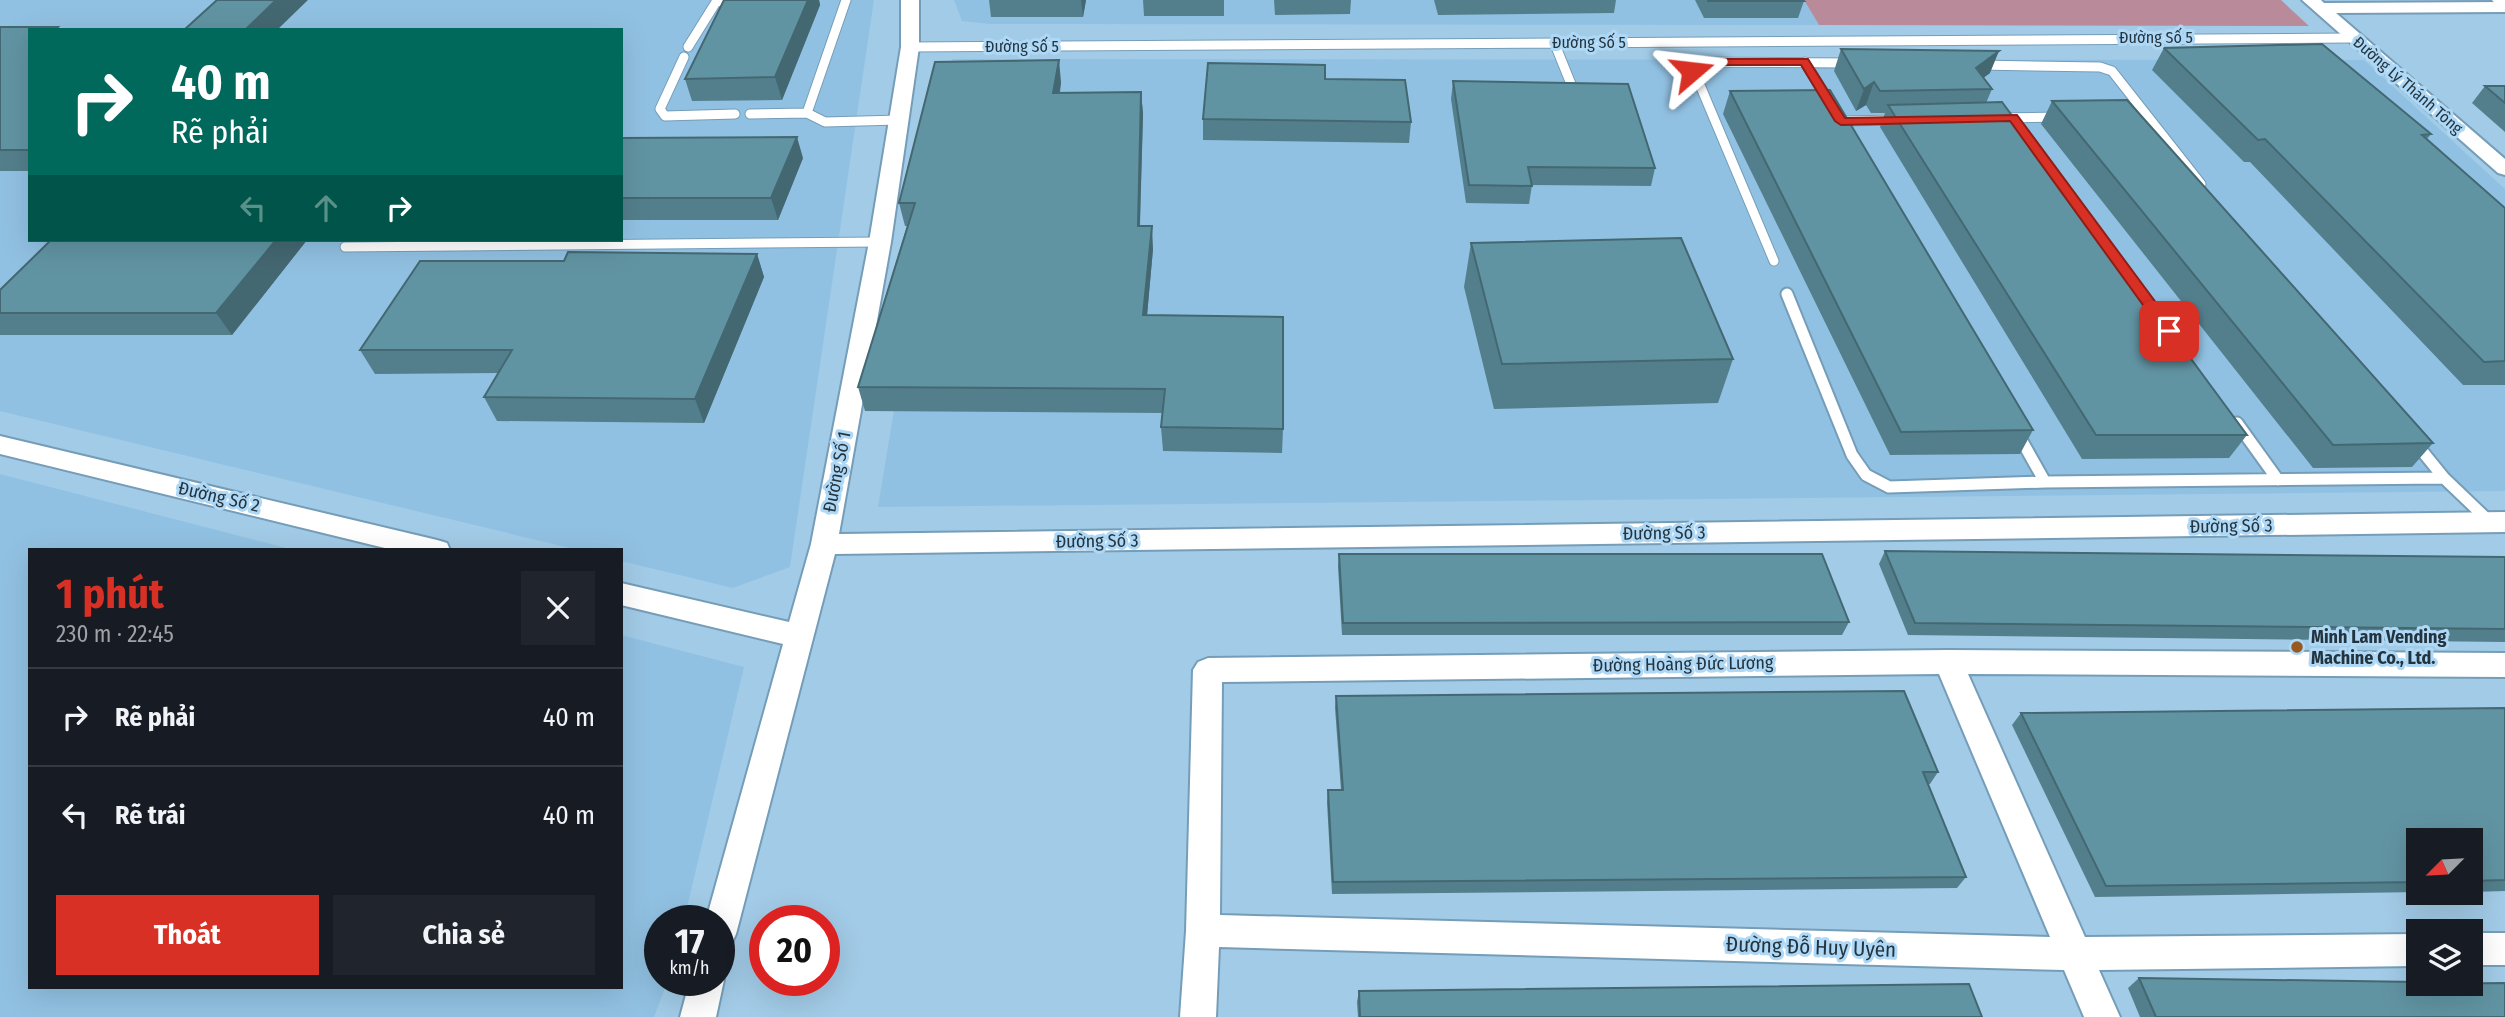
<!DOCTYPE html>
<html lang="vi">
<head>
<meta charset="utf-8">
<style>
  body { margin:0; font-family:"Fira Sans Condensed",sans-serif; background:#20242c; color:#f1f3f6; height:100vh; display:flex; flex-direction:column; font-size:26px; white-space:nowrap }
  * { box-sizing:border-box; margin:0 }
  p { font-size:23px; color:#9ea1a6 }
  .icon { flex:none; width:38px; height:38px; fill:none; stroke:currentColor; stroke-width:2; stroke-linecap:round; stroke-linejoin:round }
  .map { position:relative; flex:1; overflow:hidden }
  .sheet { position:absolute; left:28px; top:548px; width:595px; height:441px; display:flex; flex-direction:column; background:#171b24; border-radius:0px; box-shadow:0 7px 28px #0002 }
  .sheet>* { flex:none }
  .hud { position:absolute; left:28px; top:28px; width:595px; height:214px; border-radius:0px; box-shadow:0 7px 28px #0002; background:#00695c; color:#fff; overflow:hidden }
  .needle { width:46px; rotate:246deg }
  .controls { position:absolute; left:2406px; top:828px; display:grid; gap:14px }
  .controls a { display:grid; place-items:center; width:77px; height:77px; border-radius:0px; background:#171b24; box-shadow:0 7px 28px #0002; font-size:35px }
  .speed { position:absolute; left:644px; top:905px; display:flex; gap:14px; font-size:35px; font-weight:700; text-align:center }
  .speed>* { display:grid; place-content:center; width:91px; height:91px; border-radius:50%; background:#171b24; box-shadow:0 7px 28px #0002; line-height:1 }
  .speed small { font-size:18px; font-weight:400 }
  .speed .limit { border:10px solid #d22; background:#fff; color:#111 }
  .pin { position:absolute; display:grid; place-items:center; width:60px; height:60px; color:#fff; margin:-30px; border-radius:14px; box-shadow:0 4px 10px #0006 }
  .me { position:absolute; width:77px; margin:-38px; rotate:73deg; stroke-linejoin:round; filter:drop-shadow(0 0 5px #0008) }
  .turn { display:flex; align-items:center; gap:24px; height:147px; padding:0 28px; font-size:32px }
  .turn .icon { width:91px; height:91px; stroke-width:2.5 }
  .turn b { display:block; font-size:49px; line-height:60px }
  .lanes { display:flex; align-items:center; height:66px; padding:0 28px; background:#0003; justify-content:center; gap:35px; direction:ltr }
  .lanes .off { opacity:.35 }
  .round { display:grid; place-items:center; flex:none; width:74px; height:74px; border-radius:0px; background:#20242c }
  .summary { display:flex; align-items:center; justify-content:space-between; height:119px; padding:0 28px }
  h1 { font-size:42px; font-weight:700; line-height:52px; color:#d93025 }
  .primary-button { display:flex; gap:14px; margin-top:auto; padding:14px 28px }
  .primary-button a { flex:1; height:80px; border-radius:0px; background:#d93025; color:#fff; font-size:28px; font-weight:700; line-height:80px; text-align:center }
  .primary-button a+a { background:#20242c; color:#f1f3f6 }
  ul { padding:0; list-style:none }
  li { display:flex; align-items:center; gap:21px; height:98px; padding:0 28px; border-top:2px solid #363941 }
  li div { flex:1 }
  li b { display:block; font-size:26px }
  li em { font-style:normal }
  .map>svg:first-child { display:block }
  .built { fill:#91c1e2; fill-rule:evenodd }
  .green { fill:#b98b9a }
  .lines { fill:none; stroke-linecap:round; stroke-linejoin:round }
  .lane-far1-casing { stroke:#759db8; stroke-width:11 }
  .lane-casing { stroke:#759db8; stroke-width:15 }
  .street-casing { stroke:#759db8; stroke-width:4 }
  .secondary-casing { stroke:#759db8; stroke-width:3 }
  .lane-far1 { stroke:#fff; stroke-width:9 }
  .lane { stroke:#fff; stroke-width:11 }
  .street { fill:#fff; fill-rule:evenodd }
  .secondary { fill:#fff; fill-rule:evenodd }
  .wall { fill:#537f8c }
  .shaded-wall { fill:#446872 }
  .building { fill:#6194a3; stroke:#446872; stroke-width:2 }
  .route { fill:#d93025; stroke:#8d1f18; stroke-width:2 }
  .poi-dot { fill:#985921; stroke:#aed8f5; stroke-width:2.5 }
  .labels { text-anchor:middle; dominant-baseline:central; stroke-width:6; stroke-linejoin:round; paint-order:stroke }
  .far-street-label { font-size:16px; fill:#23343f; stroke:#aed8f5 }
  .street-label { font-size:18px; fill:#23343f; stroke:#aed8f5 }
  .poi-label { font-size:18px; font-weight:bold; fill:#23343f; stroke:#aed8f5; text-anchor:start }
  .near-street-label { font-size:21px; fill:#23343f; stroke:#aed8f5 }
</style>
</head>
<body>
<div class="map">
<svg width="2505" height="1017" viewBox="0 0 2505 1017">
  <rect width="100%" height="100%" fill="#a2cbe7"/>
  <path class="built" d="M 0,0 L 874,0 L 790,567 L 733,588 L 621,561 L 621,550 L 574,549 L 0,411 ZM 30,30 L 621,30 L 621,240 L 30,240 Z
    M 954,0 L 1804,0 L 1819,25 L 990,24 L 962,21 Z
    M 952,59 L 2364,60 L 2505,189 L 2505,491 L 878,507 Z
    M 0,474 L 290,549 L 30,550 L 30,987 L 621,987 L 621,635 L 744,667 L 684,920 L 660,920 L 660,980 L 668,980 L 654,1017 L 0,1017 Z"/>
  <path class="green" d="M 1804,0 L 2281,0 L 2309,26 L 1819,25 Z"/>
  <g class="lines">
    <defs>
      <path id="lane-far1" d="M 846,0 L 807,113 L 825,122 L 899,120
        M 1554,42 L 1571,84
        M 688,47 L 716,2 L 730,0
        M 910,47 L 2353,38
        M 684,57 L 660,109 L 665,116 L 735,114
        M 1805,62 L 1831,104
        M 1978,65 L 2100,67 L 2112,71 L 2201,184
        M 750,114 L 807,113
        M 1997,118 L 2059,117
        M 1841,121 L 1898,120
        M 345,247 L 880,242
        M 1774,261 L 1692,66 L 1696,62 L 1851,63"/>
      <path id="lane" d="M 1787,294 L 1852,455 L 1866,475 L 1889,487 L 2045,482 L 2444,478
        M 2237,423 L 2278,480
        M 2018,434 L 2045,482
        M 2414,441 L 2444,478 L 2490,522"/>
      <path id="street" d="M 901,0 L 919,0 L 919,47 L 891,242 L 839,534 L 2505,512 L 2505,532 L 835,554 L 736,934 L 731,945 L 719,950 L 719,920 L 706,920 L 783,644 L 621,605 L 621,583 L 789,622 L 811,544 L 869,242 L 901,47 Z
        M 2302,0 L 2321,0 L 2324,3 L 2505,2 L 2505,12 L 2336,13 L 2505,159 L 2505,175 L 2498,173 Z
        M 0,436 L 437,540 L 447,543 L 450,550 L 393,550 L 0,454 Z
        M 1948,650 L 2505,653 L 2505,677 L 1968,674 L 2085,937 L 2418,934 L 2418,966 L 2099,970 L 2120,1017 L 2084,1017 L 2064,970 L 1219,947 L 1216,1017 L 1180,1017 L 1186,931 L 1193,670 L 1198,662 L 1208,658 ZM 1939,674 L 2050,937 L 1220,915 L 1222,682 Z
        M 2471,933 L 2505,933 L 2505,965 L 2471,965 Z
        M 719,968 L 724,980 L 716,1017 L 680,1017 L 690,980 L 719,980 Z"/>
      <path id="secondary" d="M 2492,0 L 2505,0 L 2505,8 L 2497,6 Z"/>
    </defs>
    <use href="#lane-far1" class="lane-far1-casing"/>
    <use href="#lane" class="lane-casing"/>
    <use href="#street" class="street-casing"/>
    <use href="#secondary" class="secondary-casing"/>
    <use href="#lane-far1" class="lane-far1"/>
    <use href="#lane" class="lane"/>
    <use href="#street" class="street"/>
    <use href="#secondary" class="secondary"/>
  </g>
  <path class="wall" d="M 724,0 L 819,0 L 820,5 L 782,100 L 692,101 L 685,79 Z
    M 989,0 L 1086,0 L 1083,17 L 991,17 Z
    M 1143,0 L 1224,0 L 1224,16 L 1144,16 Z
    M 1274,0 L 1351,0 L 1350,14 L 1275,15 Z
    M 1434,0 L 1616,0 L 1614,13 L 1438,15 Z
    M 1695,0 L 1803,0 L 1804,1 L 1798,18 L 1704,18 Z
    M 0,27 L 58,27 L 60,30 L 30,30 L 30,171 L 0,171 Z
    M 2164,48 L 2431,134 L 2427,139 L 2505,208 L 2505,385 L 2463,385 L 2250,162 L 2244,162 L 2152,70 Z
    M 1841,49 L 1990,73 L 1983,78 L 1992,89 L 1986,103 L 2247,435 L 2229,458 L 2082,459 L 1880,127 L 1885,113 L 1871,113 L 1866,105 L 1856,111 L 1834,71 Z
    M 1325,79 L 1411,122 L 1409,143 L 1203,140 L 1203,119 Z
    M 1453,81 L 1655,168 L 1651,186 L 1532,185 L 1529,204 L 1466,203 L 1451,99 Z
    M 1061,82 L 1060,93 L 1141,92 L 1143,114 L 1140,226 L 1153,249 L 1147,315 L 1283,429 L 1282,453 L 1163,451 L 1161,427 L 1163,413 L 865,411 L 858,387 L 907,226 L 905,226 L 899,203 Z
    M 2485,86 L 2505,86 L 2505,132 L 2472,103 Z
    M 1730,91 L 2033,430 L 2020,454 L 1890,455 L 1723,114 Z
    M 2052,101 L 2433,443 L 2412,467 L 2313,468 L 2041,124 Z
    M 621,138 L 803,158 L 778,220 L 621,220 Z
    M 307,240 L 232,335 L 0,335 L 0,313 Z
    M 1471,243 L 1733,359 L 1718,403 L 1494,409 L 1464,287 Z
    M 757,254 L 764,277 L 704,423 L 497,421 L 484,397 L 498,373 L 375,374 L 360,350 L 564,261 Z
    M 1885,551 L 2505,557 L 2505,642 L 1908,635 L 1879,564 Z
    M 1339,554 L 1849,622 L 1842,635 L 1342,635 L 1338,567 Z
    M 1336,696 L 1938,772 L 1930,784 L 1928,784 L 1966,877 L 1957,888 L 1332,894 L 1327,802 L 1328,790 L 1341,790 L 1335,708 Z
    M 2505,708 L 2505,891 L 2471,892 L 2471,840 L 2418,840 L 2418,892 L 2421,892 L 2095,897 L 2012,725 L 2021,713 Z
    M 2139,978 L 2505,1017 L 2140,1017 L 2128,988 Z
    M 1359,991 L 1982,1017 L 1358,1017 L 1357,1002 Z"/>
  <path class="shaded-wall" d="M 276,0 L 308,0 L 277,30 L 245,30 Z
    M 808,0 L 819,0 L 820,5 L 782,100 L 775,77 Z
    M 1081,0 L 1086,0 L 1083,17 Z
    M 1999,51 L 1990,73 L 1967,90 L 1976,68 Z
    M 1059,60 L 1061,82 L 1056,116 L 1053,93 Z
    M 1874,82 L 1866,105 L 1856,111 L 1864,89 Z
    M 1141,92 L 1143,114 L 1139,249 L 1138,226 Z
    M 797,137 L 803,158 L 778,220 L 771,198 Z
    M 1152,226 L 1153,249 L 1145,338 L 1143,315 Z
    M 276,240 L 307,240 L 232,335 L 216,313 Z
    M 757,254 L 764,277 L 704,423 L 695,399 Z"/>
  <path class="building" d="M 217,0 L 276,0 L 245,30 L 184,30 Z
    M 724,0 L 808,0 L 775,77 L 685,79 Z
    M 1708,0 L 1803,0 L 1804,1 L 1708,1 Z
    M 0,27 L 58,27 L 55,30 L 30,30 L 30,150 L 0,150 Z
    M 2322,44 L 2431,134 L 2422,135 L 2505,208 L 2505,361 L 2484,362 L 2265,139 L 2258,140 L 2164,48 Z
    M 1841,49 L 1999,51 L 1976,68 L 1992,89 L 1880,91 L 1874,82 L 1864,89 Z
    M 1059,60 L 1053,93 L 1141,92 L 1138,226 L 1152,226 L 1143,315 L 1283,317 L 1283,429 L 1161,427 L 1165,389 L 858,387 L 915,203 L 899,203 L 935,62 Z
    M 1208,63 L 1325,65 L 1325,79 L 1405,80 L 1411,122 L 1203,119 Z
    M 1453,81 L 1628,84 L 1655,168 L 1528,167 L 1532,186 L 1469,185 Z
    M 2485,86 L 2505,86 L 2505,103 Z
    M 1830,90 L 2033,430 L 1901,432 L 1730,91 Z
    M 2127,100 L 2433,443 L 2333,445 L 2052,101 Z
    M 2002,102 L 2247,435 L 2096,435 L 1888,105 Z
    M 797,137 L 771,198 L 621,198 L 621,138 Z
    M 1681,238 L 1733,359 L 1502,364 L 1471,243 Z
    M 51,240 L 276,240 L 216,313 L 0,313 L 0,290 Z
    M 568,252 L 757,254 L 695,399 L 484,397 L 512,350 L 360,350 L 420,261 L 564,261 Z
    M 1885,551 L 2505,557 L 2505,629 L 1915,623 Z
    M 1339,554 L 1822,554 L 1849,622 L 1343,623 Z
    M 1904,691 L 1938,772 L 1923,772 L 1966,877 L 1333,882 L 1328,790 L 1343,790 L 1336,696 Z
    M 2505,708 L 2505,880 L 2471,881 L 2471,840 L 2418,840 L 2418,882 L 2106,886 L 2021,713 Z
    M 2139,978 L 2418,982 L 2418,984 L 2505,983 L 2505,1017 L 2156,1017 Z
    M 1969,984 L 1982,1017 L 1360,1017 L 1359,991 Z"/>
  <path class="route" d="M 1808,59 L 1845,118 L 2017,115 L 2174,327 L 2174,334 L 2164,334 L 2010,121 L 1841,125 L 1835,121 L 1801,65 L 1699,65 L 1696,73 L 1687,71 L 1688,63 L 1696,59 Z"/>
  <circle class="poi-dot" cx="2297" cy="647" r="7"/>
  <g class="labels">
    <g class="far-street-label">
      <text x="2156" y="37">Đường Số 5</text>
      <text x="1589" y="42">Đường Số 5</text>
      <text x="1022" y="46">Đường Số 5</text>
      <text transform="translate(2408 85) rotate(41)">Đường Lý Thánh Tông</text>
    </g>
    <g class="street-label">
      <text transform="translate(837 472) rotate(-79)">Đường Số 1</text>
      <text transform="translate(219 497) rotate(13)">Đường Số 2</text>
      <text transform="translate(2231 526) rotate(-1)">Đường Số 3</text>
      <text transform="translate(1664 533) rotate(-1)">Đường Số 3</text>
      <text transform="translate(1097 541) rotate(-1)">Đường Số 3</text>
      <text transform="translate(1683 664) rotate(-1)">Đường Hoàng Đức Lương</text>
    </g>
    <g class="poi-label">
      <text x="2311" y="637">Minh Lam Vending<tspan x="2311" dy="21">Machine Co., Ltd.</tspan></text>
    </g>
    <g class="near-street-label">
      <text transform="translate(1811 947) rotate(2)">Đường Đỗ Huy Uyên</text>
    </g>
  </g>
</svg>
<div class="controls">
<a><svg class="needle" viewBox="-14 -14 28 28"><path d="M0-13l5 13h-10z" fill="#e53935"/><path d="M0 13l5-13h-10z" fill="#9ea1a6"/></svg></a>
<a><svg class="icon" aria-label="layers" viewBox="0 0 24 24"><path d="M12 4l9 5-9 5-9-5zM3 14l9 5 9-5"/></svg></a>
</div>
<div class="speed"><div>17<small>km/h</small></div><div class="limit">20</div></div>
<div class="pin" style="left:2169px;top:331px;background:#d93025"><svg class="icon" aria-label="arrive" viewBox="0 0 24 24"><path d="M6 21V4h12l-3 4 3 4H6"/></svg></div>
<svg class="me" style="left:1692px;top:71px" viewBox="-20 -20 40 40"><path d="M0-17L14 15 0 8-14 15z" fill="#d93025" stroke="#fff" stroke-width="4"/></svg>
<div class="hud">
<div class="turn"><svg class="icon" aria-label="right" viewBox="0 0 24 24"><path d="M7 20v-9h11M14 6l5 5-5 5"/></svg><div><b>40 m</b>Rẽ phải</div></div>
<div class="lanes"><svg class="icon off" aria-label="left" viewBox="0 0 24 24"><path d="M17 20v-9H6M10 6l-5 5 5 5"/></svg><svg class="icon off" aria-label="ahead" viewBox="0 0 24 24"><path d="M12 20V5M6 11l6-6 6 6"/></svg><svg class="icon" aria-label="right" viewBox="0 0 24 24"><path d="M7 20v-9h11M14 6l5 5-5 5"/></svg></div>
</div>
<section class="sheet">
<div class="summary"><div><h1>1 phút</h1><p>230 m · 22:45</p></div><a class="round"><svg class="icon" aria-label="close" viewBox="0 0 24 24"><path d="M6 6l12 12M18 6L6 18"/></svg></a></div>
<ul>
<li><svg class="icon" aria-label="right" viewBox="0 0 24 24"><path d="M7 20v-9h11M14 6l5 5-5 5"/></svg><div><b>Rẽ phải</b></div><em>40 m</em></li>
<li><svg class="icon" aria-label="left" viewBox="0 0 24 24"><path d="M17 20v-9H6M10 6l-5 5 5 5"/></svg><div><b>Rẽ trái</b></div><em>40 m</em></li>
</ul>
<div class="primary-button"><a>Thoát</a><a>Chia sẻ</a></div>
</section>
</div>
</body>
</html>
